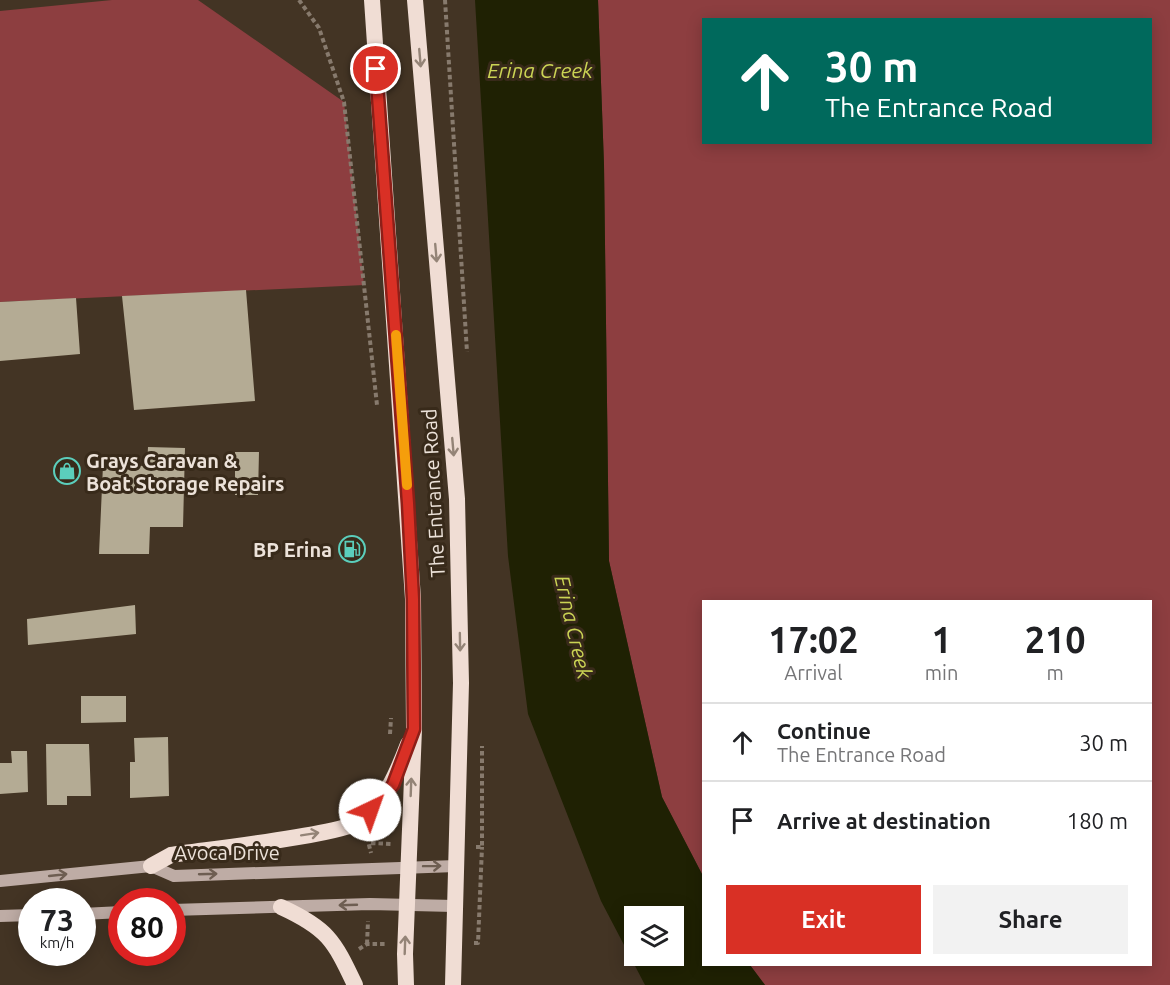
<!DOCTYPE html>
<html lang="en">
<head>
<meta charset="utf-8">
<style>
  body { margin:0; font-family:Ubuntu,sans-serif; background:#f2f2f2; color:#202124; height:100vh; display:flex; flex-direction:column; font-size:22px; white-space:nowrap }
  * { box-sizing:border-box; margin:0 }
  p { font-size:20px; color:#757577 }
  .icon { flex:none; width:33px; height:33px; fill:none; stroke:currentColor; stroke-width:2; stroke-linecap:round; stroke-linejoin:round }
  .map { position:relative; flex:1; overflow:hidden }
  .sheet { position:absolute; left:702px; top:600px; width:450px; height:366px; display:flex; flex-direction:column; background:#fff; border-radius:0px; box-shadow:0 3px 15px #0003 }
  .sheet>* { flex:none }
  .hud { position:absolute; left:702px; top:18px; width:450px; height:126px; border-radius:0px; box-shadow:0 3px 15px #0003; background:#00695c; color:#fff; overflow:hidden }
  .controls { position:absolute; left:624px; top:906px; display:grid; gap:12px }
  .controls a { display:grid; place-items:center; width:60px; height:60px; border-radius:0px; background:#fff; box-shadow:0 3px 15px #0003; font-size:30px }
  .speed { position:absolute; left:18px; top:888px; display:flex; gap:12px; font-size:30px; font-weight:700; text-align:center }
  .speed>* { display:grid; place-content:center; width:78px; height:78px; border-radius:50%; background:#fff; box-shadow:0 3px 15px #0003; line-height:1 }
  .speed small { font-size:15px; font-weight:400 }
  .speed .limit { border:9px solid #d22; background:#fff; color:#111 }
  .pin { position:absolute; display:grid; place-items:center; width:51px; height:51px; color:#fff; margin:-26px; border:3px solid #fff; border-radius:50%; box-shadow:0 2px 6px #0007 }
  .me { position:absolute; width:66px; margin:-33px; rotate:42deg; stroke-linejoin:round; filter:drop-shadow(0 0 4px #0008) }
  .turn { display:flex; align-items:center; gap:21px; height:126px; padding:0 24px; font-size:27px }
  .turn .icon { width:78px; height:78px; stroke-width:2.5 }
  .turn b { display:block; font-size:42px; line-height:51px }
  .eta { display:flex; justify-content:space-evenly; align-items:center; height:102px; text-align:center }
  .eta b { font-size:36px; font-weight:700; line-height:42px }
  .primary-button { display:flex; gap:12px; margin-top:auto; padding:12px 24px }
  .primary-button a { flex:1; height:69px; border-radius:0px; background:#d93025; color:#fff; font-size:24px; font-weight:700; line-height:69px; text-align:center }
  .primary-button a+a { background:#f2f2f2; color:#202124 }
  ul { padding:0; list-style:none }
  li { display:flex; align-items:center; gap:18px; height:78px; padding:0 24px; border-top:2px solid #e0e0e0 }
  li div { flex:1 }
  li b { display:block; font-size:22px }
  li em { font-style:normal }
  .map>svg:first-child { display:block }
  .green { fill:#8d3e40; fill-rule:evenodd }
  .water { fill:#1f2103; fill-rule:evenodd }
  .building { fill:#b4ab94 }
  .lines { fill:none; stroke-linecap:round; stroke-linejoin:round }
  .path { stroke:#877a6d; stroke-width:4; stroke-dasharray:4.5 3; stroke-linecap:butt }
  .secondary { stroke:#beaca5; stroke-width:12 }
  .trunk { stroke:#f0ddd4; stroke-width:16 }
  .oneway { stroke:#948477 }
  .oneway2 { stroke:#6e5e52 }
  .route-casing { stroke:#8d1f18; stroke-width:15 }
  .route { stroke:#d93025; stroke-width:10 }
  .slow { stroke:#f59e0b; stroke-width:10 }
  .labels { text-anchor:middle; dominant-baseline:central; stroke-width:6; stroke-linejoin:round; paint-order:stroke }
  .poi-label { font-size:20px; font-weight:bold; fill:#ece2d9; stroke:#382a1a; text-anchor:start }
  .street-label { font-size:20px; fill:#ece2d9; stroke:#382a1a }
  .water-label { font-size:21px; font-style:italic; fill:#cbd454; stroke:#382a1a }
</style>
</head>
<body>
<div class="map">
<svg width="1170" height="985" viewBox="0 0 1170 985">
  <rect width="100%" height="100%" fill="#433424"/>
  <path class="green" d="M 112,0 L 198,0 L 344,102 L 364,285 L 0,302 L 0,11 Z
    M 598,0 L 1170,0 L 1170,985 L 765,985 L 750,965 L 1150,964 L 1150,602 L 704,602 L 703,876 L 662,797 L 609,561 L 604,165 ZM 704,20 L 1150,20 L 1150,142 L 704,142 Z"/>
  <path class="water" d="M 475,0 L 598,0 L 604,165 L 609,561 L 662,797 L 703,876 L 704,964 L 750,965 L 765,985 L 645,985 L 601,901 L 528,714 L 508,556 ZM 634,916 L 674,916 L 674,956 L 634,956 Z"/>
  <path class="building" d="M 246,290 L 255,401 L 134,410 L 122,296 Z
    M 76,298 L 80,354 L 0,361 L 0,302 Z
    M 148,447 L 185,448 L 183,527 L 150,527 L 149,554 L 99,554 L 103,465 L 147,466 Z
    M 235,452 L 259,452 L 258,495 L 235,495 Z
    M 135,605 L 136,634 L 28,645 L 27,619 Z
    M 81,696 L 126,696 L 126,722 L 81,723 Z
    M 168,737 L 169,796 L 130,798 L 130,762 L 135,762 L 134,738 Z
    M 46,744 L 89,744 L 91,796 L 67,796 L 67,805 L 47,805 Z
    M 11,751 L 27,751 L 28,792 L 0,794 L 0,763 L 12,763 Z"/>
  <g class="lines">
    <path class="path" d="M 299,0 L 319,28 L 344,102 L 377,405
      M 445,0 L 467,352
      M 390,734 L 391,718
      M 367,837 L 371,853
      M 371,843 L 391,844
      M 476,847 L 482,847 L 482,746
      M 474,943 L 478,943 L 482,847
      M 367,944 L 368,921
      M 359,949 L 367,944 L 386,944"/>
    <path class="secondary" d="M 0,881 L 151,866 L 174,876 L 456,866
      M 172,910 L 370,904 L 454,906
      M 82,914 L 122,912
      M 0,916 L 32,915"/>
    <path class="trunk" d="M 372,0 L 413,599 L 414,729 L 405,954 L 406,985
      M 415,0 L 457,499 L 461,683 L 453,985
      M 151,866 L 171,855 C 202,850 343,835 360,821 C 386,800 397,773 408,744
      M 281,907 C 327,928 334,940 355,985"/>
  </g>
  <defs><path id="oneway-shaft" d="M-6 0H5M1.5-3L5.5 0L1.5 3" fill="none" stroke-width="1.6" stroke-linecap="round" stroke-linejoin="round" transform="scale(1.5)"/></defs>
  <g class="oneway">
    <use href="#oneway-shaft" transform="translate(420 58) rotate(85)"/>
    <use href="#oneway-shaft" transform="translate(436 253) rotate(85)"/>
    <use href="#oneway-shaft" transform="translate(453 447) rotate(85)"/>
    <use href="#oneway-shaft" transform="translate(460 642) rotate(89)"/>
    <use href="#oneway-shaft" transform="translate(411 787) rotate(-88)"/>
    <use href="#oneway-shaft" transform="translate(310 834) rotate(-9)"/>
    <use href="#oneway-shaft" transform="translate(405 945) rotate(-88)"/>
  </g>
  <g class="oneway2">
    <use href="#oneway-shaft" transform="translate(432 866) rotate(-1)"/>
    <use href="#oneway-shaft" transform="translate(208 874) rotate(-2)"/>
    <use href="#oneway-shaft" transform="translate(58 875) rotate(-6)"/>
    <use href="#oneway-shaft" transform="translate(348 905) rotate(178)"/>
  </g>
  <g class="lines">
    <defs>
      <path id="route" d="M 370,810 L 393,785 L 414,729 L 413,599 L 408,503 L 376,69"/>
    </defs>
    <use href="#route" class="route-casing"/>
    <use href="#route" class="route"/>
    <path class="slow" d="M 396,335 L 407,485"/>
  </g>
  <defs>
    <symbol id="shop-ring" viewBox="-11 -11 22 22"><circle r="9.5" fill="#382a1a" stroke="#5bcebc" stroke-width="1.5"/><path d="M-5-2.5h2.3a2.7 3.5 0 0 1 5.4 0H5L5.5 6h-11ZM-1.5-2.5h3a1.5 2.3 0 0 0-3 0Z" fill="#5bcebc"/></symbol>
    <symbol id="fuel-ring" viewBox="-11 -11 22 22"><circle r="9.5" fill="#382a1a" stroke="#5bcebc" stroke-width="1.5"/><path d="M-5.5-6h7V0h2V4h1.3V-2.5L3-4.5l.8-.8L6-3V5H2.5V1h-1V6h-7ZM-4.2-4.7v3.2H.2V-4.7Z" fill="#5bcebc"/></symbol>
  </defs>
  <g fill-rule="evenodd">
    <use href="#shop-ring" x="52" y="456" width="30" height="30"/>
    <use href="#fuel-ring" x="337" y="534" width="30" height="30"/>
  </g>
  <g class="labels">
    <g class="poi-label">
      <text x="86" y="460">Grays Caravan &amp;<tspan x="86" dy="23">Boat Storage Repairs</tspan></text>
      <text x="332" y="549" text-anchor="end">BP Erina</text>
    </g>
    <g class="street-label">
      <text transform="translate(433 493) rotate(-93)">The Entrance Road</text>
      <text x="227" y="852">Avoca Drive</text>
    </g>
    <g class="water-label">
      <text x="540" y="70">Erina Creek</text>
      <text transform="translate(574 627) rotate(77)">Erina Creek</text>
    </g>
  </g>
</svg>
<div class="controls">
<a><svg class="icon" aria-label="layers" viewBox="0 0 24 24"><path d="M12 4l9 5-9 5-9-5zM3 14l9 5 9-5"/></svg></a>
</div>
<div class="speed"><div>73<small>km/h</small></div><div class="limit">80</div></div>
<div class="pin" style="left:376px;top:69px;background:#d93025"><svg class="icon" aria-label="arrive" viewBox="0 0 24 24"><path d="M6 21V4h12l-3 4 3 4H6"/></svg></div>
<svg class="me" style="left:370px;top:810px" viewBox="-20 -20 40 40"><circle r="19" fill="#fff"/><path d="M0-13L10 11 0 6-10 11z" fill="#d93025"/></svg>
<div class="hud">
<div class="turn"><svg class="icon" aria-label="ahead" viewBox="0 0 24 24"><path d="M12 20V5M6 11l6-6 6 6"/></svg><div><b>30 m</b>The Entrance Road</div></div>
</div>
<section class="sheet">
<div class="eta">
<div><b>17:02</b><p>Arrival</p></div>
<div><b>1</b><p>min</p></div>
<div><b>210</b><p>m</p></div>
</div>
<ul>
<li><svg class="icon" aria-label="ahead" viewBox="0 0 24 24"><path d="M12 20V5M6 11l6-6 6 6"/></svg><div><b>Continue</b><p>The Entrance Road</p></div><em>30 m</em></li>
<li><svg class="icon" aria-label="arrive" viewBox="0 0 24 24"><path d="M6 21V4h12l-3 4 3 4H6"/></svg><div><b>Arrive at destination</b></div><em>180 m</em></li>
</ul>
<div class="primary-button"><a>Exit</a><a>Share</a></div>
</section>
</div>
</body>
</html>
